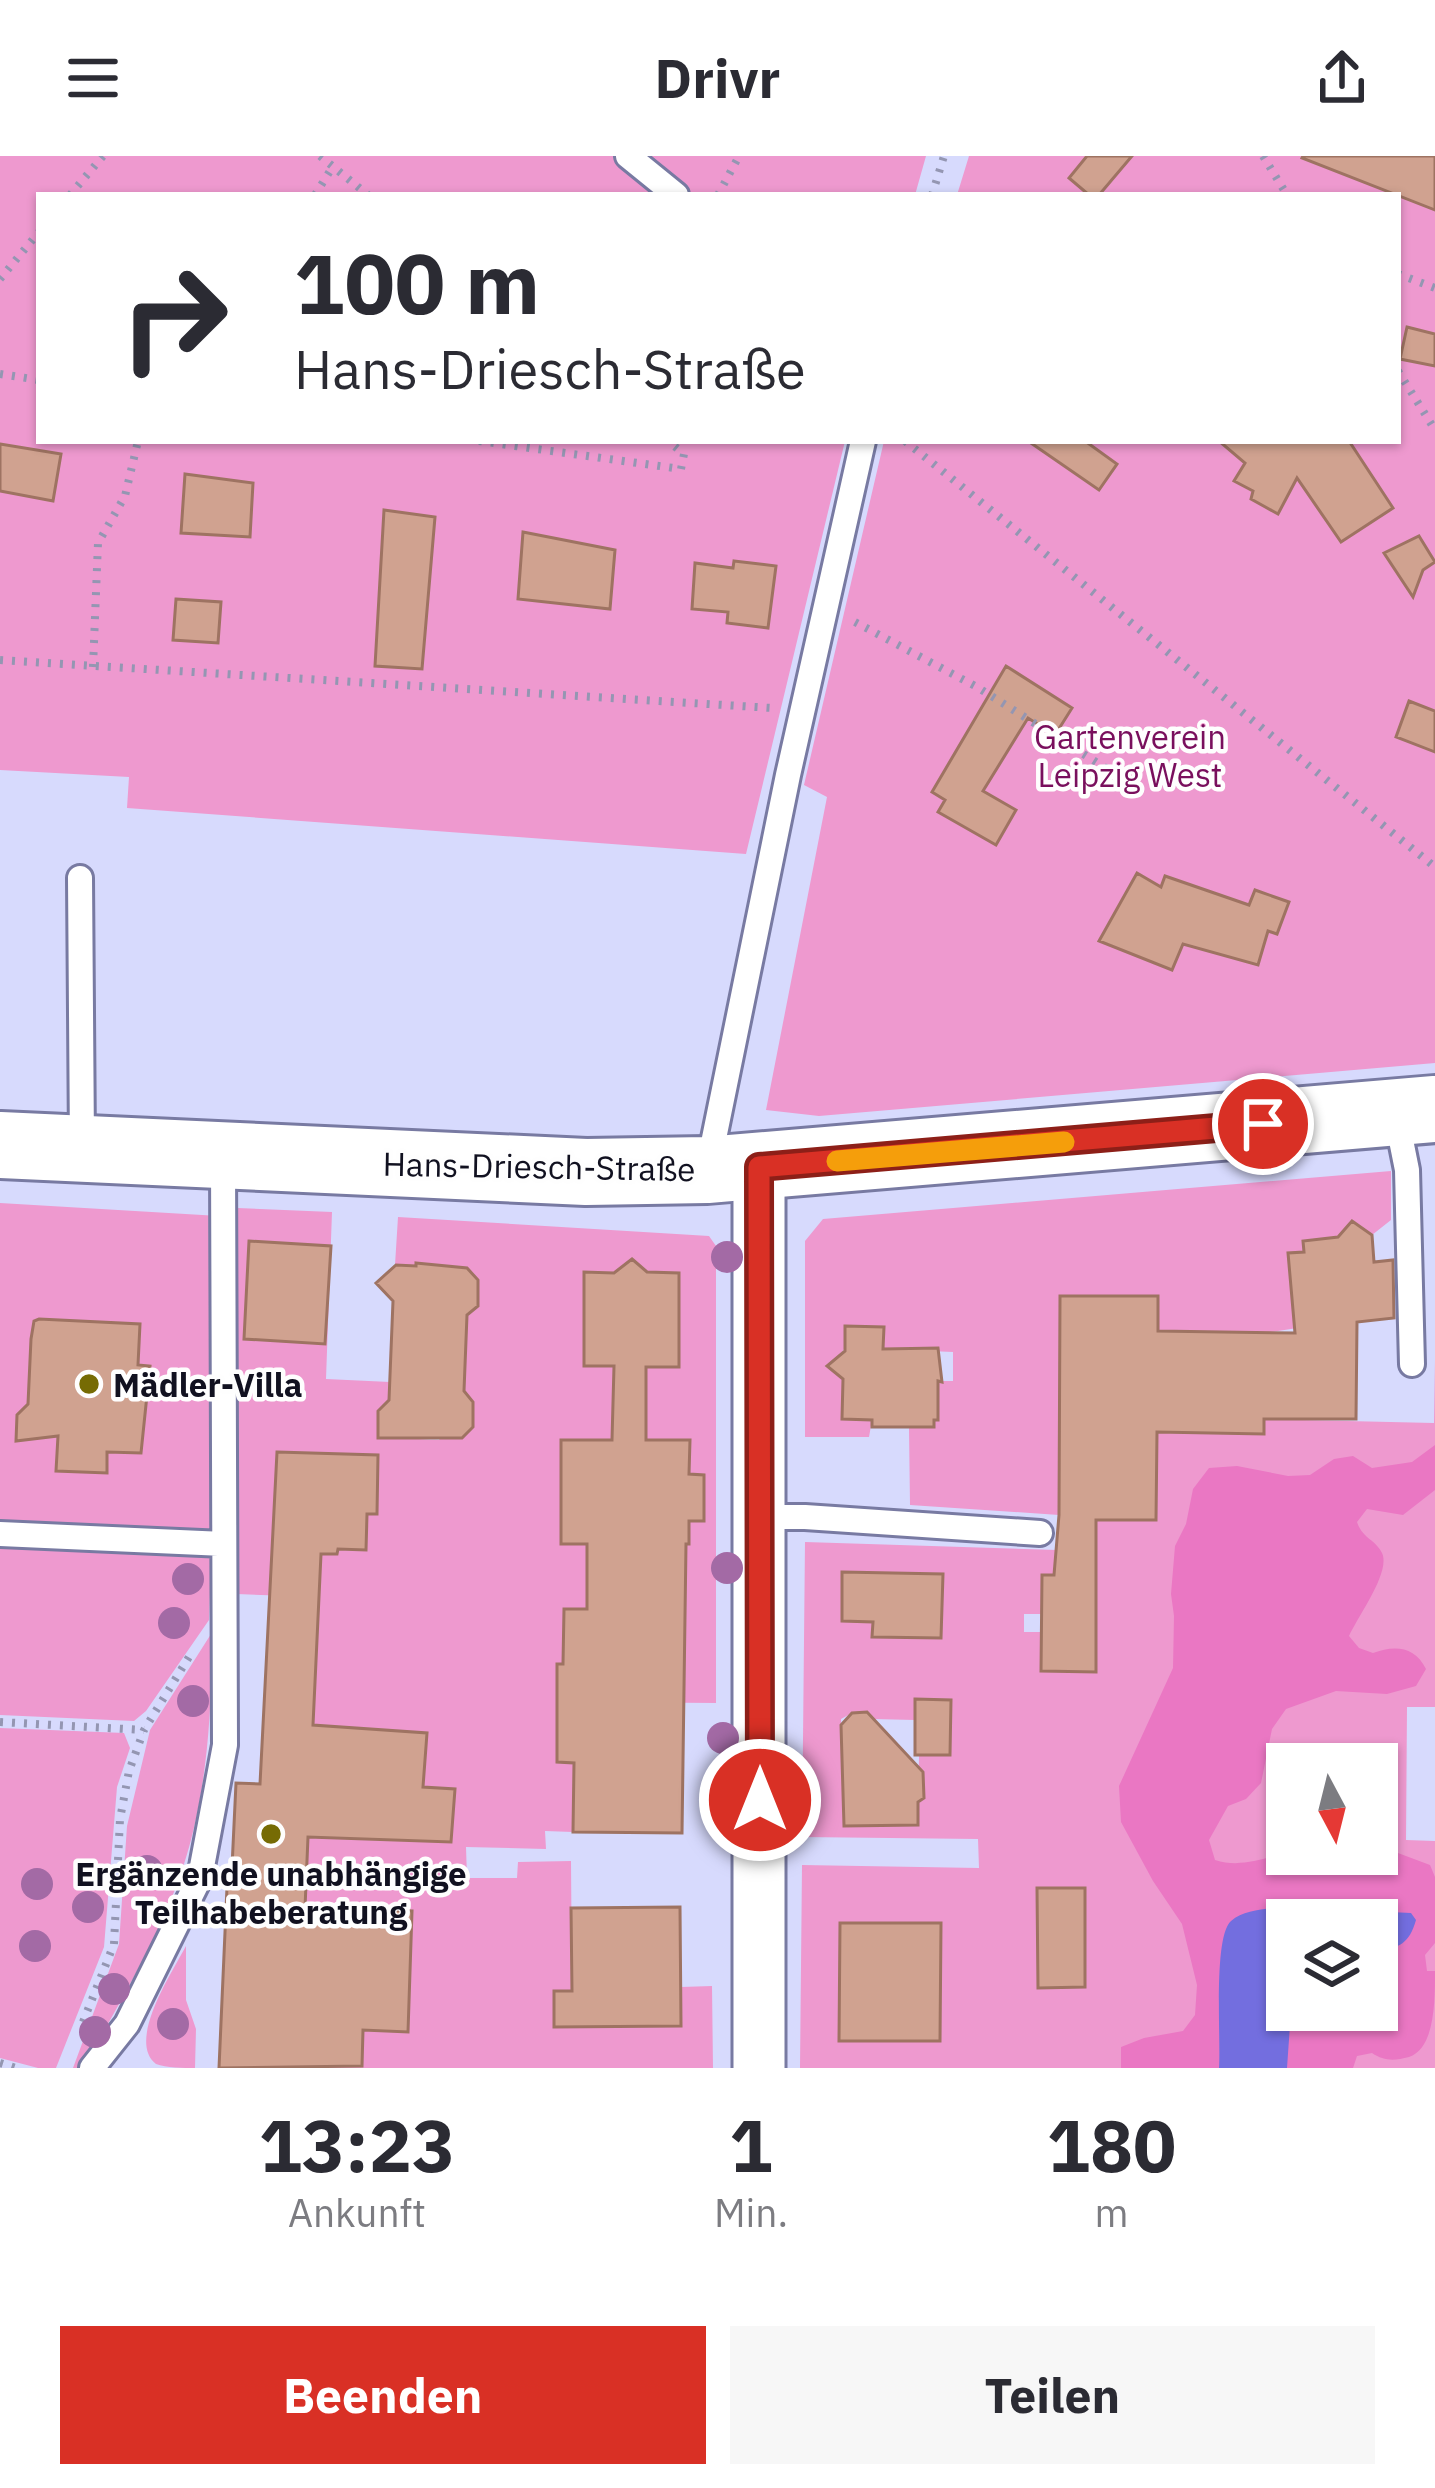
<!DOCTYPE html>
<html lang="de">
<head>
<meta charset="utf-8">
<style>
  body { margin:0; font-family:"IBM Plex Sans",sans-serif; background:#f7f7f7; color:#2b2b33; height:100vh; display:flex; flex-direction:column; font-size:45px; white-space:nowrap }
  * { box-sizing:border-box; margin:0 }
  p { font-size:39px; color:#7c7c81 }
  .icon { flex:none; width:66px; height:66px; fill:none; stroke:currentColor; stroke-width:2; stroke-linecap:round; stroke-linejoin:round }
  .map { position:relative; height:1912px; overflow:hidden }
  .sheet { display:flex; flex-direction:column; background:#fff; flex:1 }
  .sheet>* { flex:none }
  .top-card { position:absolute; left:36px; top:36px; width:1365px; height:252px; border-radius:0px; box-shadow:0 3px 9px #0004; background:#fff; color:#2b2b33; overflow:hidden }
  .needle { width:78px; rotate:173deg }
  .controls { position:absolute; left:1266px; top:1587px; display:grid; gap:24px }
  .controls a { display:grid; place-items:center; width:132px; height:132px; border-radius:0px; background:#fff; box-shadow:0 3px 9px #0004; font-size:60px }
  .pin { position:absolute; display:grid; place-items:center; width:102px; height:102px; color:#fff; margin:-51px; border:6px solid #fff; border-radius:50%; box-shadow:0 3px 12px #0007 }
  .me { position:absolute; width:132px; margin:-66px; rotate:0deg; stroke-linejoin:round; filter:drop-shadow(0 0 9px #0008) }
  .turn { display:flex; align-items:center; gap:42px; height:252px; padding:0 60px; font-size:54px }
  .turn .icon { width:156px; height:156px; stroke-width:2.5 }
  .turn b { display:block; font-size:84px; line-height:102px }
  .eta { display:flex; justify-content:space-evenly; align-items:center; height:204px; text-align:center }
  .eta b { font-size:72px; font-weight:700; line-height:84px }
  .action { display:flex; gap:24px; margin-top:auto; padding:24px 60px }
  .action a { flex:1; height:138px; border-radius:0px; background:#d93025; color:#fff; font-size:48px; font-weight:700; line-height:138px; text-align:center }
  .action a+a { background:#f7f7f7; color:#2b2b33 }
  header { display:flex; justify-content:space-between; align-items:center; height:156px; padding:0 60px; background:#fff; font-size:54px; font-weight:700 }
  .map>svg:first-child { display:block }
  .green { fill:#ee99cf; fill-rule:evenodd }
  .forest { fill:#ea77c3; fill-rule:evenodd }
  .water { fill:#736edf }
  .building { fill:#d0a290; stroke:#9e7362; stroke-width:3 }
  .lines { fill:none; stroke-linecap:round; stroke-linejoin:round }
  .lane-casing { stroke:#787aa2; stroke-width:30 }
  .street-casing { stroke:#787aa2; stroke-width:57 }
  .secondary-casing { stroke:#787aa2; stroke-width:72 }
  .path { stroke:#9496b2; stroke-width:8; stroke-dasharray:3 9; stroke-linecap:butt }
  .lane { stroke:#fff; stroke-width:24 }
  .street { stroke:#fff; stroke-width:51 }
  .secondary { stroke:#fff; stroke-width:66 }
  .tree { fill:#a36aa5 }
  .route-casing { stroke:#8d1f18; stroke-width:30 }
  .route { stroke:#d93025; stroke-width:21 }
  .slow { stroke:#f59e0b; stroke-width:21 }
  .poi-dot { fill:#766b04; stroke:#fefefe; stroke-width:4.5 }
  .labels { text-anchor:middle; dominant-baseline:central; stroke-width:9; stroke-linejoin:round; paint-order:stroke }
  .park-label { font-size:33px; fill:#790f5d; stroke:#fefefe }
  .street-label { font-size:33px; fill:#111120; stroke:#fefefe }
  .poi-label { font-size:33px; font-weight:bold; fill:#111120; stroke:#fefefe; text-anchor:start }
</style>
</head>
<body>
<header><svg class="icon" aria-label="menu" viewBox="0 0 24 24"><path d="M4 6h16M4 12h16M4 18h16"/></svg>Drivr<svg class="icon" aria-label="share" viewBox="0 0 24 24"><path d="M12 15V3M7 8l5-5 5 5M5 13v7h14v-7"/></svg></header>
<div class="map">
<svg width="1435" height="1912" viewBox="0 0 1435 1912">
  <rect width="100%" height="100%" fill="#d7dafd"/>
  <path class="green" d="M 0,0 L 926,0 L 915,39 L 39,39 L 39,285 L 845,285 L 746,698 L 127,652 L 129,621 L 0,614 Z
    M 969,0 L 1435,0 L 1435,907 L 819,960 L 766,954 L 827,641 L 804,629 L 884,285 L 1398,285 L 1398,39 L 957,39 Z
    M 1391,1015 L 1391,1064 L 1372,1079 L 1303,1086 L 1304,1096 L 1288,1097 L 1293,1160 L 1310,1170 L 1265,1177 L 1263,1278 L 1264,1263 L 1434,1267 L 1435,1204 L 1435,1551 L 1407,1551 L 1406,1684 L 1435,1685 L 1435,1912 L 800,1912 L 802,1709 L 979,1712 L 978,1683 L 802,1681 L 805,1386 L 1057,1394 L 1058,1364 L 1156,1364 L 1157,1283 L 1060,1282 L 1059,1359 L 910,1349 L 909,1272 L 934,1271 L 934,1264 L 938,1264 L 938,1225 L 953,1225 L 953,1196 L 883,1193 L 883,1171 L 846,1170 L 845,1192 L 835,1204 L 835,1217 L 843,1223 L 842,1263 L 872,1264 L 869,1281 L 805,1281 L 805,1085 L 823,1063 ZM 843,1416 L 942,1418 L 941,1482 L 873,1481 L 873,1466 L 842,1465 ZM 1024,1458 L 1042,1458 L 1095,1515 L 1041,1515 L 1041,1476 L 1024,1476 ZM 867,1556 L 873,1563 L 915,1564 L 919,1599 L 918,1669 L 844,1669 L 841,1563 L 852,1557 ZM 1287,1608 L 1377,1608 L 1377,1698 L 1287,1698 ZM 1287,1764 L 1377,1764 L 1377,1854 L 1287,1854 Z
    M 0,1047 L 236,1061 L 237,1052 L 332,1056 L 326,1223 L 390,1226 L 389,1249 L 378,1254 L 378,1269 C 394,1283 418,1283 439,1284 L 464,1241 L 467,1154 L 478,1149 L 478,1124 L 469,1119 L 468,1112 L 417,1107 L 416,1110 L 395,1109 L 398,1061 L 709,1080 L 716,1090 L 716,1547 L 588,1546 L 557,1572 L 557,1605 L 574,1607 L 573,1676 L 545,1675 L 546,1693 L 466,1691 L 467,1722 L 517,1722 L 518,1706 L 571,1705 L 572,1835 L 554,1836 L 554,1871 L 680,1870 L 681,1831 L 712,1830 L 713,1912 L 298,1912 L 318,1441 L 210,1437 L 209,1464 L 146,1555 L 134,1565 L 0,1559 ZM 368,1335 L 378,1336 L 377,1357 L 367,1358 L 366,1393 L 338,1393 L 337,1398 L 321,1398 ZM 337,1571 L 426,1577 L 423,1631 L 455,1634 L 451,1686 L 368,1683 ZM 333,1753 L 412,1755 L 408,1875 L 363,1874 Z
    M 211,1478 C 213,1558 206,1648 179,1723 C 155,1789 117,1851 83,1912 L 73,1912 L 119,1788 L 127,1670 L 150,1574 Z
    M 0,1572 L 124,1577 L 130,1592 L 117,1631 L 104,1791 L 56,1912 L 38,1912 L 0,1902 Z
    M 186,1790 L 186,1844 L 196,1873 L 195,1912 C 184,1912 166,1912 156,1908 C 126,1885 173,1815 186,1790 Z"/>
  <path class="forest" d="M 1435,1289 L 1435,1334 L 1403,1359 L 1367,1353 L 1357,1366 C 1362,1382 1376,1384 1382,1397 C 1391,1416 1358,1460 1349,1480 L 1359,1492 L 1373,1497 C 1394,1489 1415,1490 1426,1513 L 1416,1530 L 1387,1538 L 1336,1535 L 1286,1553 L 1272,1573 L 1261,1627 L 1246,1643 L 1228,1650 L 1209,1684 L 1215,1704 C 1243,1713 1265,1700 1289,1698 C 1318,1696 1348,1699 1377,1698 L 1390,1694 L 1430,1709 L 1435,1721 L 1435,1787 L 1425,1799 L 1427,1815 L 1435,1815 C 1435,1846 1435,1892 1409,1901 C 1394,1905 1384,1905 1372,1897 L 1357,1900 L 1353,1912 L 1121,1912 L 1121,1891 L 1144,1882 L 1183,1875 L 1195,1859 L 1197,1829 L 1182,1768 L 1153,1725 L 1121,1666 L 1119,1630 L 1173,1512 L 1174,1460 L 1171,1438 L 1175,1390 L 1186,1368 L 1193,1333 L 1209,1312 L 1237,1310 L 1288,1320 L 1310,1319 L 1334,1303 L 1353,1300 L 1372,1312 L 1412,1306 ZM 1287,1764 L 1377,1764 L 1377,1854 L 1287,1854 Z"/>
  <path class="water" d="M 1285,1751 L 1411,1757 L 1416,1764 C 1409,1788 1400,1791 1377,1796 L 1377,1764 L 1287,1764 L 1287,1854 L 1295,1854 L 1290,1869 L 1287,1912 L 1219,1912 C 1221,1882 1213,1781 1231,1765 C 1245,1753 1267,1753 1285,1751 Z"/>
  <path class="building" d="M 1087,0 L 1132,0 L 1099,39 L 1089,39 L 1069,22 Z
    M 1303,0 L 1435,0 L 1435,54 L 1302,2 Z
    M 1407,171 L 1435,178 L 1435,210 L 1400,203 Z
    M 1028,285 L 1085,285 L 1117,308 L 1099,334 Z
    M 1219,285 L 1349,285 L 1393,352 L 1341,386 L 1297,322 L 1278,358 L 1251,343 L 1253,335 L 1234,325 L 1245,307 Z
    M 0,288 L 61,298 L 53,345 L 0,335 Z
    M 185,318 L 253,327 L 250,381 L 181,377 Z
    M 384,354 L 435,361 L 422,513 L 375,510 Z
    M 523,376 L 615,394 L 610,453 L 518,443 Z
    M 1419,380 L 1435,406 L 1423,414 L 1413,441 L 1384,397 Z
    M 734,405 L 776,410 L 768,472 L 727,467 L 728,456 L 692,453 L 695,407 L 733,412 Z
    M 176,443 L 221,446 L 218,487 L 173,484 Z
    M 1006,510 L 1072,552 L 1055,579 L 1028,562 L 983,635 L 1016,654 L 996,689 L 938,656 L 945,644 L 932,636 Z
    M 1409,545 L 1435,555 L 1435,596 L 1396,581 Z
    M 1137,717 L 1161,731 L 1165,720 L 1249,749 L 1255,734 L 1289,746 L 1277,778 L 1268,775 L 1258,809 L 1183,788 L 1172,814 L 1099,785 Z
    M 1352,1065 L 1372,1079 L 1374,1106 L 1393,1104 L 1394,1162 L 1357,1166 L 1356,1263 L 1264,1263 L 1264,1278 L 1157,1276 L 1156,1364 L 1096,1364 L 1096,1516 L 1041,1515 L 1042,1419 L 1054,1419 L 1059,1359 L 1060,1140 L 1158,1140 L 1158,1175 L 1295,1177 L 1288,1097 L 1304,1096 L 1303,1085 L 1338,1081 Z
    M 249,1085 L 331,1090 L 325,1188 L 244,1183 Z
    M 632,1103 L 647,1116 L 679,1117 L 679,1211 L 646,1211 L 646,1284 L 690,1284 L 689,1318 L 704,1319 L 704,1365 L 689,1365 L 689,1388 L 686,1388 L 682,1677 L 573,1676 L 574,1607 L 557,1606 L 557,1508 L 563,1508 L 564,1453 L 587,1453 L 587,1388 L 561,1388 L 561,1284 L 612,1284 L 614,1210 L 584,1210 L 584,1116 L 614,1117 Z
    M 416,1107 L 467,1112 L 478,1124 L 478,1150 L 467,1159 L 464,1235 L 473,1246 L 473,1271 L 462,1282 L 378,1282 L 378,1255 L 389,1244 L 393,1145 L 376,1127 L 396,1109 L 416,1110 Z
    M 39,1163 L 140,1168 L 138,1209 L 150,1210 L 141,1297 L 107,1296 L 107,1317 L 56,1315 L 58,1280 L 16,1285 L 17,1259 L 28,1248 L 31,1183 L 34,1165 Z
    M 845,1170 L 884,1171 L 883,1193 L 938,1192 L 942,1226 L 938,1225 L 938,1264 L 934,1264 L 934,1271 L 872,1271 L 872,1264 L 842,1263 L 843,1223 L 827,1210 L 845,1195 Z
    M 277,1296 L 378,1299 L 377,1358 L 367,1358 L 366,1394 L 338,1393 L 337,1398 L 321,1398 L 313,1569 L 427,1577 L 423,1631 L 455,1633 L 451,1686 L 308,1681 L 305,1752 L 412,1755 L 408,1876 L 363,1874 L 362,1910 L 219,1912 L 227,1731 L 231,1732 L 236,1627 L 260,1628 Z
    M 842,1416 L 943,1418 L 941,1482 L 872,1481 L 873,1466 L 842,1465 Z
    M 915,1543 L 951,1544 L 950,1599 L 915,1599 Z
    M 867,1556 L 923,1616 L 924,1642 L 918,1646 L 918,1669 L 844,1670 L 841,1569 L 852,1557 Z
    M 1037,1732 L 1085,1732 L 1085,1831 L 1038,1832 Z
    M 680,1751 L 681,1870 L 554,1871 L 554,1835 L 572,1835 L 571,1752 Z
    M 840,1767 L 941,1767 L 940,1885 L 839,1885 Z"/>
  <g class="lines">
    <defs>
      <path id="lane" d="M 628,0 L 676,39
        M 80,722 L 82,990
        M 1396,959 L 1407,1014 L 1412,1208
        M 708,1012 L 788,619 L 863,285
        M 760,1361 L 805,1361 L 1040,1377
        M 0,1378 L 224,1388
        M 92,1912 L 127,1868 L 200,1721 L 225,1589 L 223,1002"/>
      <path id="street" d="M 759,1912 L 759,1011"/>
      <path id="secondary" d="M 0,989 L 586,1016 L 707,1014 L 1435,953"/>
    </defs>
    <use href="#lane" class="lane-casing"/>
    <use href="#street" class="street-casing"/>
    <use href="#secondary" class="secondary-casing"/>
    <path class="path" d="M 320,0 L 368,39
      M 1263,0 L 1287,39
      M 70,39 L 103,0
      M 315,39 L 333,10
      M 718,39 L 739,0
      M 932,39 L 944,0
      M 1398,118 L 1435,132
      M 0,123 L 39,76
      M 1398,215 L 1435,274
      M 0,218 L 39,224
      M 479,285 L 681,313 L 684,298 L 668,285
      M 905,285 L 1435,711
      M 855,466 L 977,531 L 1115,618
      M 0,504 L 772,552
      M 93,511 L 98,387 L 125,340 L 138,285
      M 0,1566 L 144,1574
      M 83,1866 L 114,1788 L 120,1663 L 129,1615 L 144,1574 L 192,1496
      M 0,1907 L 16,1912"/>
    <use href="#lane" class="lane"/>
    <use href="#street" class="street"/>
    <use href="#secondary" class="secondary"/>
  </g>
  <g class="tree">
    <circle cx="727" cy="1101" r="16"/>
    <circle cx="727" cy="1412" r="16"/>
    <circle cx="188" cy="1423" r="16"/>
    <circle cx="174" cy="1467" r="16"/>
    <circle cx="193" cy="1545" r="16"/>
    <circle cx="723" cy="1582" r="16"/>
    <circle cx="147" cy="1715" r="16"/>
    <circle cx="37" cy="1728" r="16"/>
    <circle cx="88" cy="1751" r="16"/>
    <circle cx="35" cy="1790" r="16"/>
    <circle cx="114" cy="1833" r="16"/>
    <circle cx="173" cy="1868" r="16"/>
    <circle cx="95" cy="1876" r="16"/>
  </g>
  <g class="lines">
    <defs>
      <path id="route" d="M 760,1644 L 759,1011 L 1263,968"/>
    </defs>
    <use href="#route" class="route-casing"/>
    <use href="#route" class="route"/>
    <path class="slow" d="M 837,1005 L 1064,986"/>
  </g>
  <g class="poi-dot">
    <circle cx="89" cy="1228" r="12"/>
    <circle cx="271" cy="1678" r="12"/>
  </g>
  <g class="labels">
    <g class="park-label">
      <text x="1130" y="580">Gartenverein<tspan x="1130" dy="38">Leipzig West</tspan></text>
    </g>
    <g class="street-label">
      <text transform="translate(539 1010) rotate(1)">Hans-Driesch-Straße</text>
    </g>
    <g class="poi-label">
      <text x="113" y="1228">Mädler-Villa</text>
      <text x="271" y="1717" text-anchor="middle">Ergänzende unabhängige<tspan x="271" dy="38">Teilhabeberatung</tspan></text>
    </g>
  </g>
</svg>
<div class="controls">
<a><svg class="needle" viewBox="-14 -14 28 28"><path d="M0-13l5 13h-10z" fill="#e53935"/><path d="M0 13l5-13h-10z" fill="#7c7c81"/></svg></a>
<a><svg class="icon" aria-label="layers" viewBox="0 0 24 24"><path d="M12 4l9 5-9 5-9-5zM3 14l9 5 9-5"/></svg></a>
</div>
<div class="pin" style="left:1263px;top:968px;background:#d93025"><svg class="icon" aria-label="arrive" viewBox="0 0 24 24"><path d="M6 21V4h12l-3 4 3 4H6"/></svg></div>
<svg class="me" style="left:760px;top:1644px" viewBox="-20 -20 40 40"><circle r="17" fill="#d93025" stroke="#fff" stroke-width="3"/><path d="M0-11L8 9 0 5-8 9z" fill="#fff"/></svg>
<div class="top-card">
<div class="turn"><svg class="icon" aria-label="right" viewBox="0 0 24 24"><path d="M7 20v-9h11M14 6l5 5-5 5"/></svg><div><b>100 m</b>Hans-Driesch-Straße</div></div>
</div>
</div>
<section class="sheet">
<div class="eta">
<div><b>13:23</b><p>Ankunft</p></div>
<div><b>1</b><p>Min.</p></div>
<div><b>180</b><p>m</p></div>
</div>
<div class="action"><a>Beenden</a><a>Teilen</a></div>
</section>
</body>
</html>
